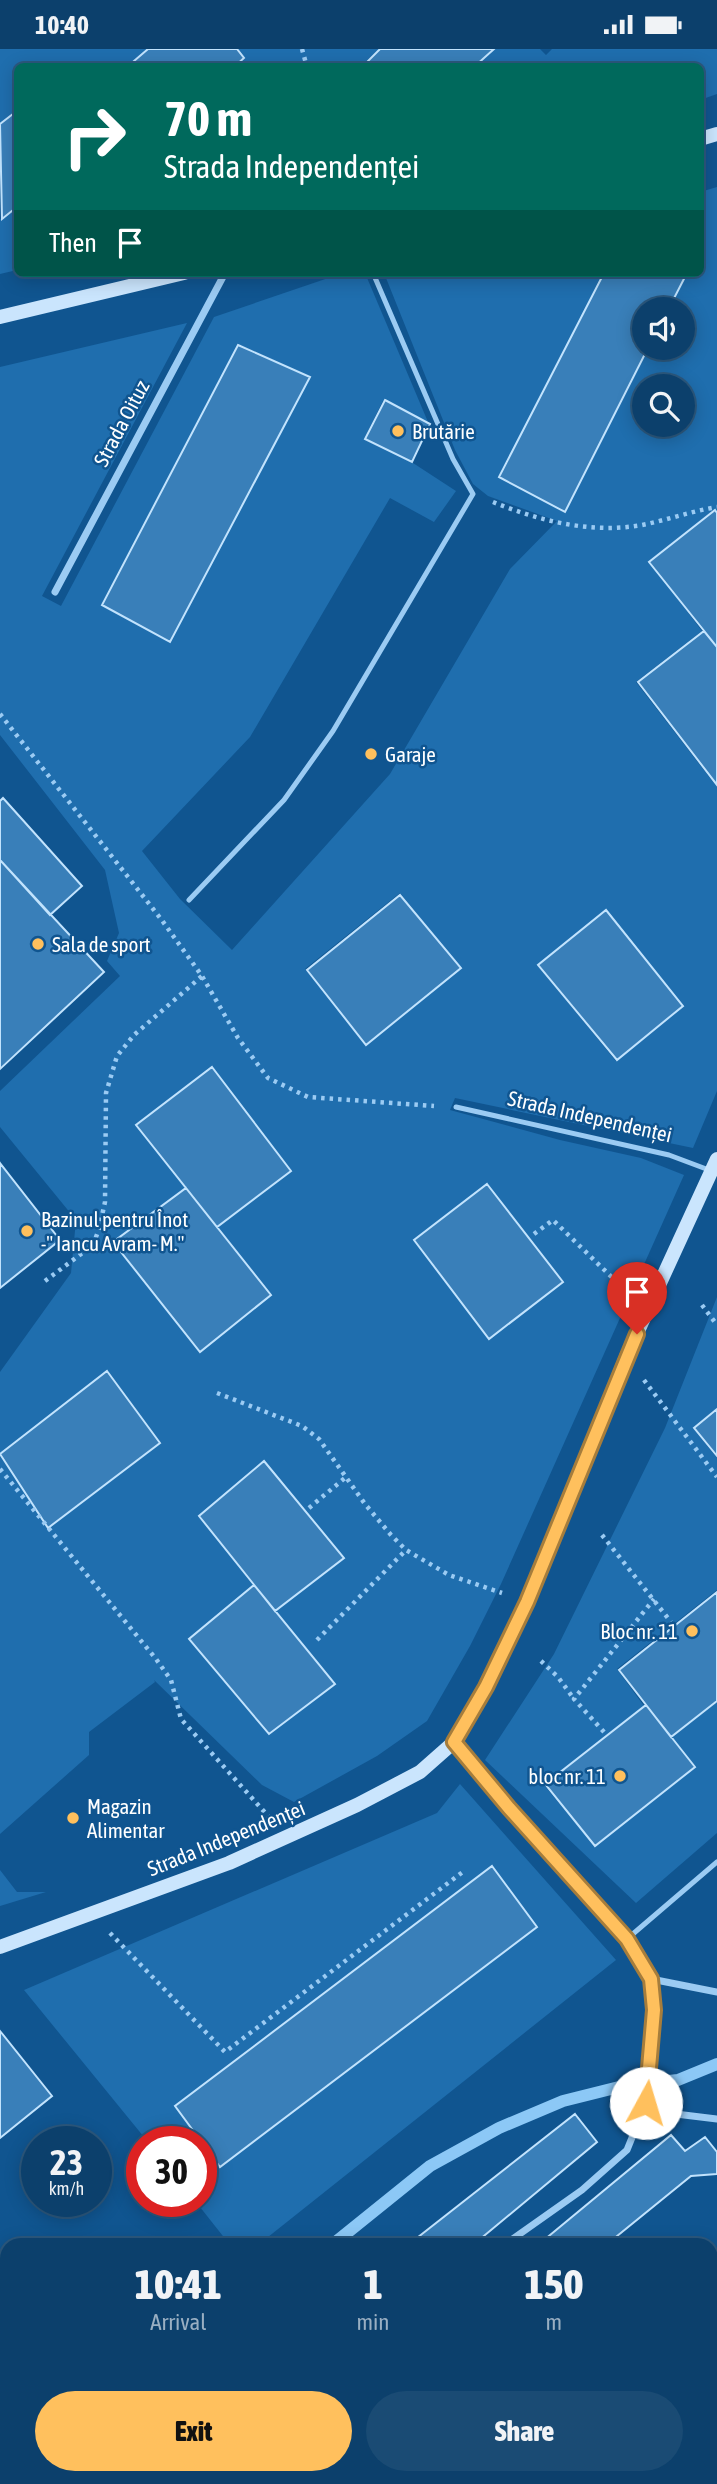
<!DOCTYPE html>
<html lang="en">
<head>
<meta charset="utf-8">
<style>
  body { margin:0; font-family:"Asap Condensed",sans-serif; background:#1a4b74; color:#f1f3f6; height:100vh; display:flex; flex-direction:column; font-size:26px; white-space:nowrap }
  * { box-sizing:border-box; margin:0 }
  p { font-size:23px; color:#9aafc2 }
  .icon { flex:none; width:38px; height:38px; fill:none; stroke:currentColor; stroke-width:2; stroke-linecap:round; stroke-linejoin:round }
  .map { position:relative; flex:1; overflow:hidden }
  .sheet { position:absolute; left:0px; top:2189px; width:718px; height:247px; display:flex; flex-direction:column; background:#0c406c; border-radius:21px 21px 0 0; box-shadow:0 4px 18px #0003,0 0 0 2px #2c597f }
  .sheet>* { flex:none }
  .top-card { position:absolute; left:14px; top:14px; width:690px; height:214px; border-radius:10px; box-shadow:0 4px 18px #0003,0 0 0 2px #2c597f; background:#00695c; color:#fff; overflow:hidden }
  .fabs { position:absolute; left:632px; top:248px; display:grid; gap:14px }
  .fabs a { display:grid; place-items:center; width:63px; height:63px; border-radius:50%; background:#0c406c; box-shadow:0 4px 18px #0003,0 0 0 2px #2c597f; font-size:35px }
  .speed { position:absolute; left:21px; top:2077px; display:flex; gap:14px; font-size:35px; font-weight:700; text-align:center }
  .speed>* { display:grid; place-content:center; width:91px; height:91px; border-radius:50%; background:#0c406c; box-shadow:0 4px 18px #0003,0 0 0 2px #2c597f; line-height:1 }
  .speed small { font-size:18px; font-weight:400 }
  .speed .limit { border:10px solid #d22; background:#fff; color:#111 }
  .pin { position:absolute; display:grid; place-items:center; width:60px; height:60px; color:#fff; margin:-72px -30px; border-radius:50% 50% 50% 0; rotate:-45deg; box-shadow:0 0 7px #0007 }
  .pin .icon { rotate:45deg }
  .me { position:absolute; width:77px; margin:-38px; rotate:6deg; stroke-linejoin:round; filter:drop-shadow(0 0 5px #0008) }
  .turn { display:flex; align-items:center; gap:24px; height:147px; padding:0 35px; font-size:32px }
  .turn .icon { width:91px; height:91px; stroke-width:2.5 }
  .turn b { display:block; font-size:49px; line-height:60px }
  .then { display:flex; align-items:center; height:66px; padding:0 35px; background:#0003; gap:14px; font-size:26px }
  .eta { display:flex; justify-content:space-evenly; align-items:center; height:119px; text-align:center }
  .eta b { font-size:42px; font-weight:800; line-height:49px }
  .primary-button { display:flex; gap:14px; margin-top:auto; padding:14px 35px }
  .primary-button a { flex:1; height:80px; border-radius:42px; background:#ffc05d; color:#111; font-size:28px; font-weight:800; line-height:80px; text-align:center }
  .primary-button a+a { background:#1a4b74; color:#f1f3f6 }
  .status { display:flex; justify-content:space-between; align-items:center; height:49px; padding:0 35px; background:#0c406c; direction:ltr }
  .status svg { height:19px; fill:currentColor }
  .map>svg:first-child { display:block }
  .green { fill:#1f6eae; fill-rule:evenodd }
  .lines { fill:none; stroke-linecap:round; stroke-linejoin:round }
  .stream { stroke:#8cc8f6; stroke-width:12 }
  .building { fill:#397fb9; stroke:#c2e3fd; stroke-width:2 }
  .path { stroke:#9bcbf3; stroke-width:4.5; stroke-dasharray:3.5 5; stroke-linecap:butt }
  .lane { stroke:#9bcbf3; stroke-width:5 }
  .street { stroke:#9bcbf3; stroke-width:7 }
  .secondary { stroke:#cae5fd; stroke-width:14 }
  .route-casing { stroke:#a67d3c; stroke-width:18 }
  .route { stroke:#ffc05d; stroke-width:12 }
  .poi-dot { fill:#ffc05d; stroke:#105590; stroke-width:2.5 }
  .labels { text-anchor:middle; dominant-baseline:central; stroke-width:5; stroke-linejoin:round; paint-order:stroke }
  .street-label { font-size:21px; fill:#fff; stroke:#105590 }
  .poi-label { font-size:21px; fill:#fff; stroke:#105590; text-anchor:start }
</style>
</head>
<body>
<div class="status"><b>10:40</b><svg viewBox="0 0 49 12"><path d="M0 12V9h3v3zM5 12V6h3v6zM10 12V3h3v9zM15 12V0h3v12zM26 1h20v11H26zM47 4h2v5h-2z"/></svg></div>
<div class="map">
<svg width="717" height="2435" viewBox="0 0 717 2435">
  <rect width="100%" height="100%" fill="#105590"/>
  <path class="green" d="M 0,0 L 149,0 L 128,17 L 18,18 L 17,60 L 0,75 Z
    M 235,0 L 379,0 L 361,17 L 233,18 Z
    M 494,0 L 540,0 L 546,6 L 552,0 L 717,0 L 717,45 L 700,51 L 700,18 L 474,18 Z
    M 717,138 L 717,464 L 714,461 L 649,512 L 702,582 L 636,633 L 717,738 L 717,1042 L 693,1099 L 455,1049 L 450,1061 L 560,1091 L 641,1109 L 684,1126 L 501,1535 L 470,1597 L 427,1672 L 377,1707 L 294,1753 L 262,1736 L 154,1631 L 155,1633 L 89,1683 L 89,1706 L 0,1785 L 0,1406 L 48,1479 L 161,1394 L 108,1322 L 0,1405 L 0,1323 L 71,1224 L 76,1171 L 0,1078 L 0,1042 L 120,927 L 107,912 L 119,884 L 105,821 L 0,686 L 0,318 L 187,274 L 42,547 L 61,557 L 214,268 L 343,224 L 365,224 L 428,373 L 383,352 L 364,390 L 413,414 L 456,442 L 434,473 L 390,449 L 250,688 L 142,802 L 180,850 L 232,901 L 390,725 L 510,520 L 557,472 L 488,447 L 473,435 L 455,401 L 384,224 L 604,224 L 499,428 L 565,464 L 649,299 L 682,299 L 682,261 L 669,261 L 687,224 L 700,224 L 700,143 ZM 238,295 L 310,328 L 170,593 L 101,556 ZM 644,338 L 682,338 L 682,376 L 644,376 ZM 400,844 L 461,919 L 367,995 L 305,920 ZM 606,861 L 682,956 L 616,1012 L 538,917 Z
    M 17,158 L 17,221 L 0,225 L 0,170 Z
    M 717,1248 L 717,1359 L 693,1379 L 717,1409 L 717,1541 L 617,1620 L 644,1657 L 544,1736 L 595,1797 L 695,1717 L 672,1688 L 717,1653 L 717,1784 L 636,1854 L 485,1711 L 554,1605 L 665,1379 Z
    M 460,1735 L 616,1911 L 258,2196 L 230,2196 L 196,2153 L 201,2152 L 201,2093 L 148,2093 L 24,1941 L 437,1764 Z
    M 0,1821 L 17,1843 L 46,1843 L 0,1857 Z"/>
  <g class="lines">
    <path class="stream" d="M 332,2196 L 430,2117 L 499,2079 L 563,2052 L 623,2037 L 678,2031 L 717,2015
      M 92,2435 L 95,2429"/>
  </g>
  <path class="building" d="M 148,0 L 237,0 L 244,9 L 234,18 L 127,18 Z
    M 380,0 L 494,0 L 474,18 L 362,18 Z
    M 18,61 L 18,157 L 2,170 L 0,75 Z
    M 604,224 L 687,224 L 668,261 L 644,261 L 644,299 L 648,299 L 565,463 L 499,428 Z
    M 238,296 L 310,328 L 170,593 L 102,556 Z
    M 385,351 L 430,375 L 412,413 L 365,390 Z
    M 715,461 L 717,464 L 717,598 L 649,513 Z
    M 704,582 L 717,598 L 717,736 L 638,633 Z
    M 3,749 L 82,837 L 50,866 L 0,811 L 0,752 Z
    M 0,811 L 104,923 L 0,1020 Z
    M 400,846 L 461,919 L 366,996 L 307,921 Z
    M 606,861 L 683,957 L 617,1011 L 538,916 Z
    M 212,1018 L 291,1122 L 217,1178 L 136,1076 Z
    M 0,1114 L 60,1191 L 0,1239 Z
    M 487,1135 L 563,1233 L 489,1290 L 414,1191 Z
    M 186,1139 L 271,1246 L 200,1303 L 113,1193 Z
    M 107,1322 L 160,1394 L 48,1479 L 0,1405 Z
    M 717,1360 L 717,1407 L 694,1379 Z
    M 264,1412 L 344,1509 L 275,1562 L 199,1467 Z
    M 254,1536 L 335,1635 L 269,1685 L 189,1590 Z
    M 717,1543 L 717,1652 L 671,1688 L 619,1621 Z
    M 646,1656 L 695,1718 L 595,1797 L 545,1735 Z
    M 492,1817 L 537,1878 L 220,2118 L 175,2057 Z
    M 0,1982 L 52,2047 L 0,2089 Z
    M 575,2065 L 597,2093 L 473,2196 L 408,2196 Z
    M 671,2086 L 685,2102 L 705,2088 L 717,2103 L 717,2125 L 691,2127 L 606,2196 L 538,2196 Z
    M 281,2429 L 369,2429 L 373,2435 L 274,2435 Z
    M 482,2429 L 527,2429 L 532,2430 L 531,2435 L 481,2435 Z"/>
  <g class="lines">
    <path class="path" d="M 302,0 L 307,18
      M 493,453 C 540,472 591,485 642,476 C 667,471 692,462 717,458
      M 0,665 L 161,870 L 202,927 L 238,989 L 268,1029 L 308,1048 L 434,1057
      M 534,1185 L 553,1171 L 628,1244
      M 45,1232 L 93,1196 L 99,1180 L 105,1153 L 106,1044 L 117,1007 L 134,986 L 202,927
      M 702,1256 L 717,1276
      M 644,1331 L 717,1428
      M 217,1344 L 302,1377 L 319,1390 L 365,1455 L 391,1486 L 406,1501 L 449,1526 L 502,1544
      M 0,1420 L 156,1610 L 171,1631 L 181,1670 L 269,1768
      M 309,1459 L 346,1428
      M 602,1486 L 671,1573
      M 317,1591 L 406,1501
      M 541,1612 L 558,1628 L 574,1650
      M 604,1683 L 574,1650 L 654,1550
      M 110,1884 L 225,2003 L 464,1822"/>
    <path class="lane" d="M 189,851 L 284,751 L 333,682 L 473,445 L 453,410 L 373,224
      M 456,1058 L 669,1106 L 709,1121
      M 627,1890 L 717,1813
      M 543,2429 L 544,2435
      M 446,2435 L 452,2429"/>
    <path class="street" d="M 55,543 L 225,224
      M 454,1694 L 493,1741 L 627,1890 L 651,1930
      M 643,2061 L 717,2070
      M 504,2196 L 582,2141 L 627,2101 L 646,2054 L 654,1961 L 651,1930 L 717,1943
      M 147,2435 L 152,2429"/>
    <path class="secondary" d="M 700,90 L 717,85
      M 0,268 L 184,224
      M 0,1898 L 229,1814 L 357,1756 L 420,1723 L 454,1693 L 487,1638 L 527,1553 L 626,1308 L 717,1110"/>
  </g>
  <g class="lines">
    <defs>
      <path id="route" d="M 637,1285 L 527,1553 L 486,1638 L 454,1693 L 509,1759 L 627,1890 L 651,1930 L 654,1961 L 646,2054"/>
    </defs>
    <use href="#route" class="route-casing"/>
    <use href="#route" class="route"/>
  </g>
  <g class="poi-dot">
    <circle cx="398" cy="382" r="7"/>
    <circle cx="371" cy="705" r="7"/>
    <circle cx="38" cy="895" r="7"/>
    <circle cx="27" cy="1182" r="7"/>
    <circle cx="692" cy="1582" r="7"/>
    <circle cx="620" cy="1727" r="7"/>
    <circle cx="73" cy="1769" r="7"/>
  </g>
  <g class="labels">
    <g class="street-label">
      <text transform="translate(121 374) rotate(-62)">Strada Oituz</text>
      <text transform="translate(590 1067) rotate(13)">Strada Independenței</text>
      <text transform="translate(226 1789) rotate(-22)">Strada Independenței</text>
    </g>
    <g class="poi-label">
      <text x="412" y="382">Brutărie</text>
      <text x="385" y="705">Garaje</text>
      <text x="52" y="895">Sala de sport</text>
      <text x="41" y="1170">Bazinul pentru Înot<tspan x="41" dy="24">-" Iancu Avram- M."</tspan></text>
      <text x="678" y="1582" text-anchor="end">Bloc nr. 11</text>
      <text x="606" y="1727" text-anchor="end">bloc nr. 11</text>
      <text x="87" y="1757">Magazin<tspan x="87" dy="24">Alimentar</tspan></text>
    </g>
  </g>
</svg>
<div class="fabs">
<a><svg class="icon" aria-label="sound" viewBox="0 0 24 24"><path d="M4 9h4l5-4v14l-5-4H4zM17 9q2 3 0 6"/></svg></a>
<a><svg class="icon" aria-label="search" viewBox="0 0 24 24"><circle cx="10" cy="10" r="6"/><path d="M15 15l6 6"/></svg></a>
</div>
<div class="speed"><div>23<small>km/h</small></div><div class="limit">30</div></div>
<div class="pin" style="left:637px;top:1285px;background:#d93025"><svg class="icon" aria-label="arrive" viewBox="0 0 24 24"><path d="M6 21V4h12l-3 4 3 4H6"/></svg></div>
<svg class="me" style="left:646px;top:2054px" viewBox="-20 -20 40 40"><circle r="19" fill="#fff"/><path d="M0-13L10 11 0 6-10 11z" fill="#ffc05d"/></svg>
<div class="top-card">
<div class="turn"><svg class="icon" aria-label="right" viewBox="0 0 24 24"><path d="M7 20v-9h11M14 6l5 5-5 5"/></svg><div><b>70 m</b>Strada Independenței</div></div>
<div class="then">Then<svg class="icon" aria-label="arrive" viewBox="0 0 24 24"><path d="M6 21V4h12l-3 4 3 4H6"/></svg></div>
</div>
<section class="sheet">
<div class="eta">
<div><b>10:41</b><p>Arrival</p></div>
<div><b>1</b><p>min</p></div>
<div><b>150</b><p>m</p></div>
</div>
<div class="primary-button"><a>Exit</a><a>Share</a></div>
</section>
</div>
</body>
</html>
